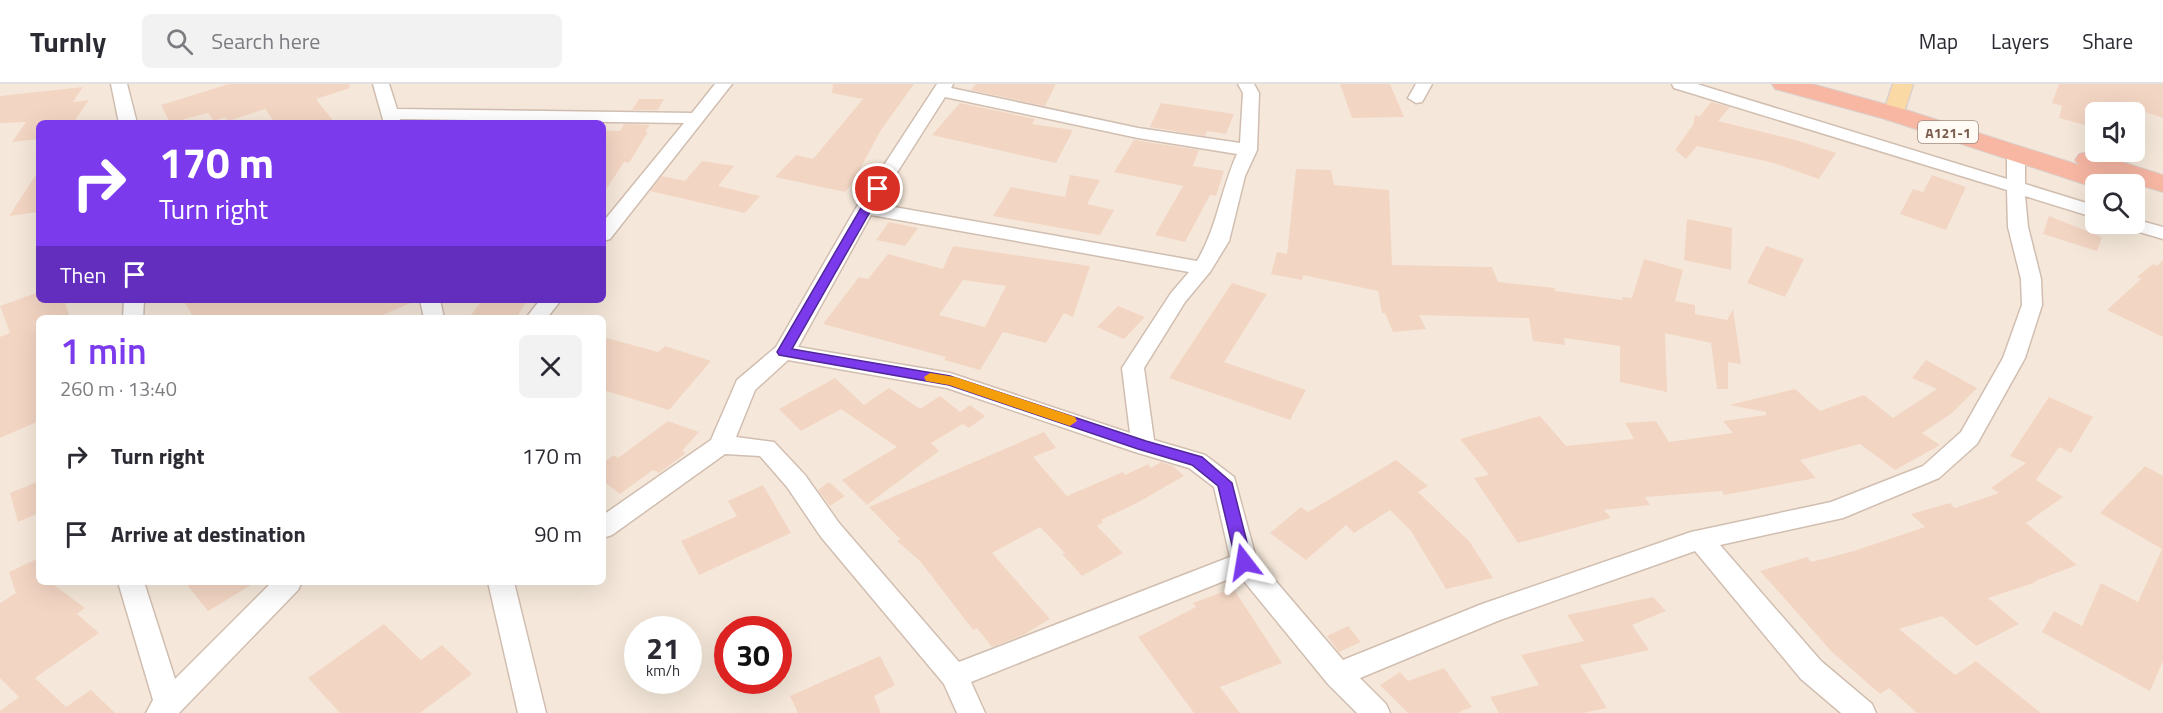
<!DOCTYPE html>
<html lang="en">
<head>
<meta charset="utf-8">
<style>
  body { margin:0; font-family:"Titillium Web",sans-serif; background:#f2f2f3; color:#2b2b33; height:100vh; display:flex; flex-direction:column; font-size:22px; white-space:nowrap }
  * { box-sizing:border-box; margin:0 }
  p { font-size:20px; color:#7c7c81 }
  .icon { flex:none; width:33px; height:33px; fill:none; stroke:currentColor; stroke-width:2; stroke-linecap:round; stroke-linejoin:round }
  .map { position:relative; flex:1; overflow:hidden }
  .panel { position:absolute; left:36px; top:231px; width:570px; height:270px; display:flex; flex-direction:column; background:#fff; border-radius:9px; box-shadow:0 6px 24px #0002 }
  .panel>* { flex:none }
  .top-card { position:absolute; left:36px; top:36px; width:570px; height:183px; border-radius:9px; box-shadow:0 6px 24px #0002; background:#7c3aed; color:#fff; overflow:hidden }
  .controls { position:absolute; left:2085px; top:18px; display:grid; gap:12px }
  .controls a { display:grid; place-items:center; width:60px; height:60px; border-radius:9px; background:#fff; box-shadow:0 6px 24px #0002; font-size:30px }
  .speed { position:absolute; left:624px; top:532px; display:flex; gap:12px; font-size:30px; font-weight:700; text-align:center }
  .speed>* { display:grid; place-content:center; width:78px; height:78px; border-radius:50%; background:#fff; box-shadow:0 6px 24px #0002; line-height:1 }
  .speed small { font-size:15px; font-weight:400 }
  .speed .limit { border:9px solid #d22; background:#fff; color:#111 }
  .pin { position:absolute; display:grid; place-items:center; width:51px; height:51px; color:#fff; margin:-26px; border:3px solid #fff; border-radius:50%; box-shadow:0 2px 6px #0007 }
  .me { position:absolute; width:66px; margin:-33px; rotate:346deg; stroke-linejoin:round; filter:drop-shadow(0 0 4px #0008) }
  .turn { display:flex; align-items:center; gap:21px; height:126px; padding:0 24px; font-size:27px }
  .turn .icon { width:78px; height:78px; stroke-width:2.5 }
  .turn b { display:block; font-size:42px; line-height:51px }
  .then { display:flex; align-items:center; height:57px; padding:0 24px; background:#0003; gap:12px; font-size:22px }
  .round { display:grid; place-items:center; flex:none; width:63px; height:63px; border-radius:9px; background:#f2f2f3 }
  .headline { display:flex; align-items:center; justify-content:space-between; height:102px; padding:0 24px }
  h1 { font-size:36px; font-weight:600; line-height:45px; color:#7c3aed }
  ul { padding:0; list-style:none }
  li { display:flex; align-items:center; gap:18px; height:78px; padding:0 24px }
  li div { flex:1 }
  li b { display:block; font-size:22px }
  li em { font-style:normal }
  header { display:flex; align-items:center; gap:36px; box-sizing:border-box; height:84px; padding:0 30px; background:#fff; border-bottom:2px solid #e1e1e2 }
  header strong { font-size:28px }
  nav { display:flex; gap:33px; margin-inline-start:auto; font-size:21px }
  .search { width:420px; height:54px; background:#f2f2f3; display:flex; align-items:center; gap:15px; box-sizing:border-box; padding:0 21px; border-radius:9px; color:#7c7c81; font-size:22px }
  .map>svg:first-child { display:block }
  .residential { fill:#f5e8da; fill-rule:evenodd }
  .building { fill:#f3d5c3; fill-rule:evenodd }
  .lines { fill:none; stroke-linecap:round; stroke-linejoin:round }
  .minor-casing { stroke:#d1beb0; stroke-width:3 }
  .major-casing { stroke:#dad1cd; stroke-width:3 }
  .highway-casing { stroke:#dad1cd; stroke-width:2 }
  .minor { fill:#fff; fill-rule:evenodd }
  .major { fill:#fbd9a5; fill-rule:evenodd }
  .highway { fill:#f7b7a3; fill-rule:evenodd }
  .route { fill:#7c3aed; stroke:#51269a; stroke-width:1.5 }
  .slow { fill:#f59e0b }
  .labels { text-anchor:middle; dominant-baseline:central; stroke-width:5; stroke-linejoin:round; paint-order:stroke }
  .shield { fill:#fffaf3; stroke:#a28b7f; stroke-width:1.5 }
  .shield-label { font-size:14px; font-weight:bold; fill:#7a5c4d }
</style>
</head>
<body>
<header>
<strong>Turnly</strong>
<div class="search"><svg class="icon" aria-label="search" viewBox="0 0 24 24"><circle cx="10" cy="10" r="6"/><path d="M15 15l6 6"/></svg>Search here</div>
<nav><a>Map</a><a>Layers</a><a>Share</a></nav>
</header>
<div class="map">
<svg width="2163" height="629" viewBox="0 0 2163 629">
  <rect width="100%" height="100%" fill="#fdf6ec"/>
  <path class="residential" d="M 0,0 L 2163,0 L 2163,629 L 0,629 ZM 2096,28 L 2134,28 L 2134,68 L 2096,68 ZM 39,39 L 603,39 L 603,216 L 39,216 ZM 2096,100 L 2134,100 L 2134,140 L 2096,140 ZM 39,234 L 603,234 L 603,498 L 39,498 ZM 638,546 L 688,546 L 688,597 L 638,597 ZM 728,546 L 778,546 L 778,597 L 728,597 Z"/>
  <path class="building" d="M 229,0 L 349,0 L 350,4 L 316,15 L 335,39 L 275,39 L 265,25 L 228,37 L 225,33 L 214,37 L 208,29 L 170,39 L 161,21 Z
    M 833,0 L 914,0 L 881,46 L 860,85 L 864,86 L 845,108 L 775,93 L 796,71 L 813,75 L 863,15 L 832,9 Z
    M 976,0 L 1056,0 L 1045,22 L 971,6 Z
    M 1340,0 L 1390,0 L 1404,33 L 1352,34 Z
    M 2059,0 L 2163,0 L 2163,34 L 2145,28 L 2096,28 L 2096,44 L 2059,34 L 2062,22 L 2052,19 Z
    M 83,3 L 73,18 L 89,16 L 73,39 L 39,39 L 39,55 L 12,58 L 26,38 L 0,39 L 0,12 Z
    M 639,15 L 664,15 L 658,26 L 632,26 Z
    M 1711,18 L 1730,23 L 1718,37 L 1799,57 L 1836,69 L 1819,95 L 1774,79 L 1697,62 L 1686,75 L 1675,66 L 1693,41 L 1695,31 L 1700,32 Z
    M 960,19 L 1035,35 L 1032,40 L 1073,46 L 1056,79 L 932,51 Z
    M 1161,19 L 1234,30 L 1226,50 L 1207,47 L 1205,52 L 1150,43 Z
    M 624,40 L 650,41 L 645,48 L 648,48 L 629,79 L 624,78 L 603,110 L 603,46 L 620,47 Z
    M 1134,56 L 1199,66 L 1193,82 L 1224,87 L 1216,112 L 1210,111 L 1185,158 L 1155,151 L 1183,102 L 1114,88 Z
    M 702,77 L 734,82 L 718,102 L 760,112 L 745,129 L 650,107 L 662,92 L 685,97 Z
    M 1296,85 L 1331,86 L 1334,101 L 1389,106 L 1392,181 L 1492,183 L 1498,198 L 1555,204 L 1555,207 L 1623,216 L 1622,213 L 1632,214 L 1644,175 L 1683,186 L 1675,217 L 1695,221 L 1695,230 L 1727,236 L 1733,225 L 1741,280 L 1728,278 L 1728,305 L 1717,305 L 1711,259 L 1665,249 L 1667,308 L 1620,298 L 1620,262 L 1564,254 L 1565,261 L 1533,257 L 1529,234 L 1419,231 L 1426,245 L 1393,248 L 1385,229 L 1382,229 L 1378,207 L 1303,191 L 1302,196 L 1271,190 L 1277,168 L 1287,170 Z
    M 39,86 L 39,128 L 9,132 Z
    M 1070,91 L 1100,96 L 1087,120 L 1114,126 L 1100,151 L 993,132 L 1011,103 L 1065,113 Z
    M 1932,91 L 1966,103 L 1946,146 L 1900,130 L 1913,105 L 1923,108 Z
    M 2049,132 L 2102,153 L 2097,167 L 2043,150 Z
    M 1687,135 L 1732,144 L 1731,186 L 1684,176 Z
    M 889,138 L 918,144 L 905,162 L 876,156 Z
    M 953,162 L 1090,182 L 1073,233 L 1064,229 L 1046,259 L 1003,248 L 980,286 L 944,276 L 946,273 L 823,240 L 859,193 L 868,195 L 888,170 L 943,185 ZM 963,196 L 1006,202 L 985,243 L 939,231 Z
    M 1766,162 L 1804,175 L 1785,213 L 1747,199 Z
    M 2163,176 L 2163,253 L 2107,226 L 2141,195 L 2137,193 L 2153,180 L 2157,182 Z
    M 1232,199 L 1267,210 L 1224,278 L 1306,306 L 1290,336 L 1169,294 Z
    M 39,208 L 39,216 L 64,216 L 70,234 L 39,234 L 39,337 L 0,354 L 0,253 L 10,249 L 0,222 Z
    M 183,216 L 417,216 L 376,234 L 194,234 Z
    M 482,216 L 508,216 L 527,217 L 516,234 L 469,234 Z
    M 1118,222 L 1145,233 L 1124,255 L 1097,243 Z
    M 603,253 L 658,268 L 665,262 L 711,277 L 669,326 L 603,306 Z
    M 1926,276 L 1977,304 L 1952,329 L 1922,349 L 1940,361 L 1895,386 L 1860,360 L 1800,376 L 1816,394 L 1724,411 L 1722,407 L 1645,413 L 1650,421 L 1604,426 L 1611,434 L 1518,459 L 1474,394 L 1489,391 L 1460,355 L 1540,332 L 1566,362 L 1634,355 L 1625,339 L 1656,337 L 1669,358 L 1733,349 L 1723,337 L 1766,331 L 1766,328 L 1729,321 L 1795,305 L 1820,327 L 1864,311 L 1893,334 L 1937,305 L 1912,294 Z
    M 835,294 L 864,321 L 889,304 L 920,325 L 940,312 L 960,328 L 970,321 L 985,332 L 969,344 L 963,340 L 931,359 L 939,367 L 867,421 L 842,396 L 897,363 L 841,325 L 801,347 L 779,325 Z
    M 2049,313 L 2093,333 L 2071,369 L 2059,363 L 2036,396 L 2063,413 L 2026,439 L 2077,481 L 2035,497 L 2036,498 L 1988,514 L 2019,540 L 1976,562 L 1942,532 L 1899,545 L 1955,591 L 1976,577 L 2041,629 L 1917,629 L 1889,604 L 1880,610 L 1832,568 L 1760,487 L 1807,473 L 1811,478 L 1854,467 L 1925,443 L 1911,430 L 1950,419 L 1955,424 L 1999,409 L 1991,404 L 2026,379 L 2010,372 Z
    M 668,337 L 699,348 L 682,367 L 686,369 L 659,389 L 653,386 L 620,410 L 603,397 L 603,379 L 614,371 L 618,374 Z
    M 1044,348 L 1056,364 L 1033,373 L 1067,412 L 1123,388 L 1125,391 L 1148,380 L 1151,384 L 1161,378 L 1173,382 L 1184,392 L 1135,420 L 1101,436 L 1103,438 L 1097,442 L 1123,469 L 1082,492 L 1062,470 L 1065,469 L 1040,443 L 992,469 L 1050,535 L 1023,551 L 992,563 L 977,544 L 973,546 L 920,477 L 897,457 L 900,455 L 869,423 Z
    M 1396,376 L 1428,402 L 1418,408 L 1469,457 L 1493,494 L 1446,505 L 1411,447 L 1390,426 L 1354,449 L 1346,441 L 1306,476 L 1270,449 L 1301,423 L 1308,428 Z
    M 2145,382 L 2163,392 L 2163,577 L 2150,607 L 2042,548 L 2054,527 L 2082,542 L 2101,499 L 2138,518 L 2162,465 L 2100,429 Z
    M 39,397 L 39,429 L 18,438 L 10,409 Z
    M 829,398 L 845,412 L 830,422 L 818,406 Z
    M 763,401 L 791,449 L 699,491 L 681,457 L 737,432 L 728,417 Z
    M 39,474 L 39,498 L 50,498 L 85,524 L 77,530 L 99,549 L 35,594 L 66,623 L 91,606 L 115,629 L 0,629 L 0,627 L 19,613 L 0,594 L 0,519 L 16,509 L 9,488 Z
    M 185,498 L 256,498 L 208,527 Z
    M 1233,504 L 1282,579 L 1220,603 L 1240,629 L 1194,629 L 1138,553 L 1196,523 L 1193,519 Z
    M 1653,513 L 1666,527 L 1632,541 L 1649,566 L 1580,581 L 1607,624 L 1583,629 L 1499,629 L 1490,613 L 1539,601 L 1521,571 L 1584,557 L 1567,531 Z
    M 384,540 L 421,576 L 442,561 L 472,590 L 420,629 L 340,629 L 308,594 Z
    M 1348,542 L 1361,558 L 1339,568 L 1327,552 Z
    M 880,572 L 895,601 L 874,612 L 881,629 L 798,629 L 790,612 Z
    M 1444,584 L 1472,623 L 1457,629 L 1408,629 L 1380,601 L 1400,588 L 1408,597 Z"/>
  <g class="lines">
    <defs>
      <path id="minor" d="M 111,0 L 127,0 L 137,39 L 119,39 Z
        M 373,0 L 389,0 L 397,25 L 692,29 L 715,0 L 732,0 L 610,155 L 603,157 L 603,138 L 684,39 L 400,35 L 402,39 L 384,39 Z
        M 937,0 L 953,0 L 951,4 L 1138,44 L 1240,59 L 1243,9 L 1238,0 L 1254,0 L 1259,9 L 1257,66 L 1245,92 L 1229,157 L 1210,188 L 1185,218 L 1144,284 L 1154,356 L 1205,371 L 1234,393 L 1256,474 L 1343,576 L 1482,520 L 1691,448 L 1831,418 L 1923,382 L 1961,348 L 2003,274 L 2022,221 L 2021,195 L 2008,143 L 2007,106 L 1674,4 L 1672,0 L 1697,0 L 2007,95 L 2007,70 L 2010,66 L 2022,66 L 2025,70 L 2025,100 L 2096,122 L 2096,134 L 2025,112 L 2028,143 L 2041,195 L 2042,221 L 2025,274 L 1977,360 L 1939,394 L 1843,434 L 1720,461 L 1821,577 L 1872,620 L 1876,629 L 1841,629 L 1801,595 L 1695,467 L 1500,536 L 1360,594 L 1386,620 L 1390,629 L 1357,629 L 1328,600 L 1239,491 L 971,598 L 985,629 L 957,629 L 944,600 L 821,453 L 787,403 L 760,372 L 725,370 L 612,451 L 603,454 L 603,431 L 711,356 L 737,296 L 776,263 L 856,124 ZM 945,13 L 1138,54 L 1237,70 C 1221,105 1217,144 1197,177 L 877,120 ZM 871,131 L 1189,188 L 1171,209 L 1122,284 L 1130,349 L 950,289 L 798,263 ZM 788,276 L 947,304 L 1135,368 L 1189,384 L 1214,403 L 1230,473 L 959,578 L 839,439 L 805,391 L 774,358 L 736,353 L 755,306 Z
        M 1416,0 L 1432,0 L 1422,18 L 1416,19 L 1408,14 Z
        M 2134,135 L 2163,143 L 2163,155 L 2126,144 L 2124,140 L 2134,140 Z
        M 124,216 L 144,216 L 143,234 L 123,234 Z
        M 420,216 L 440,216 L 444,234 L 424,234 Z
        M 540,216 L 561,216 L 547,234 L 526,234 Z
        M 118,498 L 144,498 L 175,595 L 272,498 L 302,498 L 298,506 L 179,629 L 146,629 L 153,616 Z
        M 488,498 L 514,498 L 546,629 L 518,629 Z"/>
      <path id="major" d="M 1893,0 L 1913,0 L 1902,35 L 1894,36 L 1886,35 L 1883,30 Z"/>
      <path id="highway" d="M 1772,0 L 1812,0 L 1903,25 L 2079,81 L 2075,76 L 2079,70 L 2088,68 L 2097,70 L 2163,91 L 2163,108 L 2119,95 L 2122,100 L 2096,100 L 2096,104 L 1885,35 L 1775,5 Z"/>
    </defs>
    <use href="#minor" class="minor-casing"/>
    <use href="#major" class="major-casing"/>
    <use href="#highway" class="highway-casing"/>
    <use href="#minor" class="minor"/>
    <use href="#major" class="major"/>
    <use href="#highway" class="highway"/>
  </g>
  <path class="route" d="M 878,101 L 883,105 L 792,265 L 950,292 L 1146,357 L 1202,373 L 1232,399 L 1252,478 L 1249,483 L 1244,485 L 1238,483 L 1236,478 L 1218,402 L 1192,381 L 1138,365 L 949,301 L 779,271 L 777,268 L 872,105 Z"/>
  <path class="slow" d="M 930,289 L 955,293 L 1075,333 L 1077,337 L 1070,342 L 949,301 L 926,297 L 924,293 Z"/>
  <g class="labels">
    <rect class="shield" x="1918" y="37" width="60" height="22" rx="4.5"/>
    <g class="shield-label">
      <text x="1948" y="48">A121-1</text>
    </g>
  </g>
</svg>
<div class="controls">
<a><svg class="icon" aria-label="sound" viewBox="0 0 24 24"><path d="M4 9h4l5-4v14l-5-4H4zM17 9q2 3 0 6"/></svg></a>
<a><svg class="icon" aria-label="search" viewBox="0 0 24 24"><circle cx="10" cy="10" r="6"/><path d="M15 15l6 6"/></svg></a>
</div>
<div class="speed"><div>21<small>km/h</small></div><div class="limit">30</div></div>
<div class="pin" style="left:878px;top:105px;background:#d93025"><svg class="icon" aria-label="arrive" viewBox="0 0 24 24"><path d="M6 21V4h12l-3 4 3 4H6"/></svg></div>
<svg class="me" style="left:1244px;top:478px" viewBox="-20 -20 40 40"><path d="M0-17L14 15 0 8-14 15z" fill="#7c3aed" stroke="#fff" stroke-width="4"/></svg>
<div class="top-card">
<div class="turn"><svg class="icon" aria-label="right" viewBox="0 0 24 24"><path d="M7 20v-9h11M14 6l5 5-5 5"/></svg><div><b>170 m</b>Turn right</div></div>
<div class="then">Then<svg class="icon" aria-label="arrive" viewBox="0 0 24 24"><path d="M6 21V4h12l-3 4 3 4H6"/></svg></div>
</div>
<section class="panel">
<div class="headline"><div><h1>1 min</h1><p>260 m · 13:40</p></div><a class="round"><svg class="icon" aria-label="close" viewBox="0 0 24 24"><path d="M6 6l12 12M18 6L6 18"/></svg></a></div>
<ul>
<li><svg class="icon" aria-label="right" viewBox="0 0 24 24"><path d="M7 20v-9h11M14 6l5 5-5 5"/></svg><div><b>Turn right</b></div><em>170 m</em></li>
<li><svg class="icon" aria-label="arrive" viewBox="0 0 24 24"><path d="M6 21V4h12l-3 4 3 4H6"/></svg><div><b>Arrive at destination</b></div><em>90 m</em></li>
</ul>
</section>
</div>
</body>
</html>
